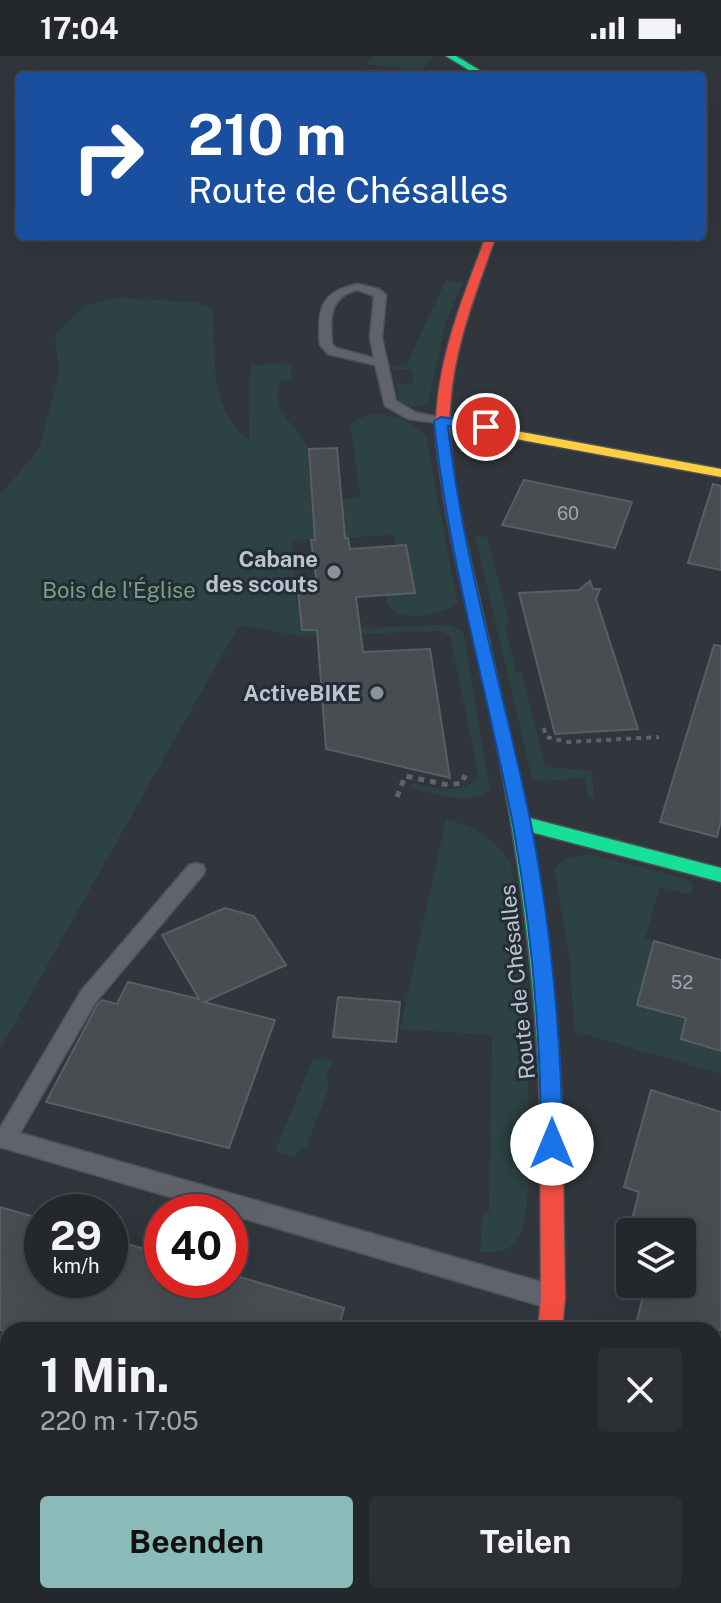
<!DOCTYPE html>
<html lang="de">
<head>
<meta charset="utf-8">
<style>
  body { margin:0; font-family:"Public Sans",sans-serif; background:#2c3035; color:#f1f3f6; height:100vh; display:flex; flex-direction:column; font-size:30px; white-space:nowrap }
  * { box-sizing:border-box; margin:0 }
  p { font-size:26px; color:#a3a6aa }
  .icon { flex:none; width:44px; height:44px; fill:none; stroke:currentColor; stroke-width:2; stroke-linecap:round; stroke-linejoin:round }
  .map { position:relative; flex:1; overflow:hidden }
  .side { position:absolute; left:0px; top:1266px; width:722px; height:282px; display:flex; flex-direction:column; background:#24282d; border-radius:24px 24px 0 0; box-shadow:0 8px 32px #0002,0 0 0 2px #414449 }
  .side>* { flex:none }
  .guide { position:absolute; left:16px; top:16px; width:690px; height:168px; border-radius:8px; box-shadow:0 8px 32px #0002,0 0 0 2px #414449; background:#1a4fa0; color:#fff; overflow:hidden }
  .buttons { position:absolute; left:616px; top:1162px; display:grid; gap:16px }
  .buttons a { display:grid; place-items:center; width:80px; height:80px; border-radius:8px; background:#24282d; box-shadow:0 8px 32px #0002,0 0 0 2px #414449; font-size:40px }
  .speed { position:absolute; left:24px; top:1138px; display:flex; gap:16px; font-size:40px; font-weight:700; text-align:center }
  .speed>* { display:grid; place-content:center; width:104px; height:104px; border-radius:50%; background:#24282d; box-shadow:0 8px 32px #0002,0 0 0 2px #414449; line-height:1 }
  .speed small { font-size:20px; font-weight:400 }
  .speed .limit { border:12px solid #d22; background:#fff; color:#111 }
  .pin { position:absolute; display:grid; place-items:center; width:68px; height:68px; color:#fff; margin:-34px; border:4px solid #fff; border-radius:50%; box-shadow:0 2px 8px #0007 }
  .me { position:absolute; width:88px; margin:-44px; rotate:0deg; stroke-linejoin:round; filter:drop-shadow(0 0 6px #0008) }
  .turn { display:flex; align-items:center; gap:28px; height:168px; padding:0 40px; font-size:36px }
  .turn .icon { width:104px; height:104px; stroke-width:2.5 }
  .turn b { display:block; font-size:56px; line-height:68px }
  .round { display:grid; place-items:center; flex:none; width:84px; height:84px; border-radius:8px; background:#2c3035 }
  .headline { display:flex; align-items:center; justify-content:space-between; height:136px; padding:0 40px }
  h1 { font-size:48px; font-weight:700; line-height:60px }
  .action { display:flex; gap:16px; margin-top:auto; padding:16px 40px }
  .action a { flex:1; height:92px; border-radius:8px; background:#8bbbb9; color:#111; font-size:32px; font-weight:700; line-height:92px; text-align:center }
  .action a+a { background:#2c3035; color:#f1f3f6 }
  .status { display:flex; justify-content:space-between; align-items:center; height:56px; padding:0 40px; background:#24282d; direction:ltr }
  .status svg { height:22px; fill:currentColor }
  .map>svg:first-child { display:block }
  .green { fill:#2d4243 }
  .building { fill:#484d52; stroke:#595e64; stroke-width:2 }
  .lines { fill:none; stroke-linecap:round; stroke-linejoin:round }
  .lane-casing { stroke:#4e5257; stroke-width:3 }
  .fast-casing { stroke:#4e5257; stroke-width:3 }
  .slow-casing { stroke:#4e5257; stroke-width:3 }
  .jam-casing { stroke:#4e5257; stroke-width:3 }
  .path-far2 { stroke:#5e6368; stroke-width:4; stroke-dasharray:5 5; stroke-linecap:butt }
  .path-far1 { stroke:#5e6368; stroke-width:5; stroke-dasharray:6 6; stroke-linecap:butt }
  .path { stroke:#5e6368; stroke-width:7; stroke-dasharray:8 8; stroke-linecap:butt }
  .lane { fill:#60646a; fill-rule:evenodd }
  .fast { fill:#16e098; fill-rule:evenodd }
  .slow { fill:#ffcf43; fill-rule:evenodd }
  .jam { fill:#f24e42; fill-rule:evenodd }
  .route { fill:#1a73e8; stroke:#114b97; stroke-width:2 }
  .poi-dot { fill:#8b929a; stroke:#232d37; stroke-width:3 }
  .labels { text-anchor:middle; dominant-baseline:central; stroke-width:6; stroke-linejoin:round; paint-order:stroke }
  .number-label { font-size:18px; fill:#9fa6ae }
  .poi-label { font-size:22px; font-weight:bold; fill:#bcc3cc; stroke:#232d37; text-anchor:end }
  .park-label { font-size:22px; fill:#7c9f81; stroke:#232d37 }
  .street-label { font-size:22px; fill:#bcc3cc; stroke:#232d37 }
</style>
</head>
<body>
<div class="status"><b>17:04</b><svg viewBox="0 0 49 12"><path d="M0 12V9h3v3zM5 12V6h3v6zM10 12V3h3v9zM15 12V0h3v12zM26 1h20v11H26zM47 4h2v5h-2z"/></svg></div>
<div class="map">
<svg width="721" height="1547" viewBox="0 0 721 1547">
  <rect width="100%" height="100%" fill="#30363c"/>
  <path class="green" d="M 373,0 L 431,0 L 432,2 L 421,15 L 365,8 Z
    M 446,224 L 463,226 L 446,265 L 429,344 L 424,349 L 409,351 L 399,345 L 396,328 L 413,327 L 411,313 L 393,313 L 392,310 L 406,309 Z
    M 118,242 L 193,246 L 212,251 C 218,303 205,345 249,385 L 250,309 L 291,308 L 292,324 L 282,324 C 265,357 302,369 309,395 C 313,410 312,430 313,445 L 361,442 L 350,369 C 374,348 404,361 426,379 L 457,547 C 443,558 411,566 394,555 C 386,550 386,539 384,531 L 404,529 L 393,479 L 292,485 L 296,550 L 300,550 L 302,574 L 449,569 L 463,575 L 490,733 C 467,751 435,737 409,732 L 412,727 C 436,732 459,739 479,722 L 450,579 L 439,575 L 302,580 L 239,569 L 0,993 L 0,439 L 39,393 L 59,318 L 55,279 L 85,250 Z
    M 475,479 L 487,481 L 510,569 L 505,570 L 516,616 L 522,617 L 545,711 L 589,714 L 592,717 L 594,742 L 589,742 L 584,722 L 540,725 L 532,722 Z
    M 446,763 C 478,773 490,779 511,806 L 529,1006 L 523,1005 L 524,1013 L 528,1020 C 528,1054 534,1156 519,1181 C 511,1196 495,1197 480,1196 L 483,1157 L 489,1158 L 492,979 L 400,973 Z
    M 589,798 L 689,824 L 693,831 L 691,839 L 660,831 L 645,882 L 654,885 L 637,948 L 686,962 L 681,983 L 721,995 L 721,1018 L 574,975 L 570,907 L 554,812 L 568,802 Z
    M 313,1003 L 333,1004 L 326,1021 L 329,1030 L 307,1090 L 298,1094 L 295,1102 L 275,1095 Z"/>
  <path class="building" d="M 337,392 L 345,482 L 348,482 L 350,493 L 406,489 L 415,537 L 356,541 L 363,596 L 430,593 L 450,722 L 326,693 L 317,574 L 302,574 L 298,536 L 318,536 L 311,484 L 315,484 L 309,393 Z
    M 524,424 L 632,446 L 615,492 L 502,469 Z
    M 713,428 L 721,430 L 721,514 L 688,507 Z
    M 590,525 L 593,533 L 600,533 L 596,543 L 638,673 L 555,678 L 519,537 L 579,534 Z
    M 714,589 L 721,590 L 721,764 L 717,781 L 660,766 Z
    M 225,852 L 254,860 L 286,909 L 204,946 L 275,964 L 229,1092 L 46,1046 L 97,949 L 102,944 L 117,948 L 128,926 L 199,943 L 162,879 Z
    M 654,885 L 721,904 L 721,995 L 681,983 L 686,962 L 637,949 Z
    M 338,941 L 400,946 L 396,986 L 333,981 Z
    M 651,1034 L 721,1056 L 721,1274 L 665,1274 L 637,1264 L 646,1228 L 682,1228 L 682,1176 L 630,1176 L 630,1184 L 627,1183 L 639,1136 L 624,1131 Z
    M 0,1151 L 42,1163 L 42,1224 L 110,1224 L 110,1183 L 162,1198 L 162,1224 L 230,1224 L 230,1218 L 344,1252 L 338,1274 L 0,1274 Z"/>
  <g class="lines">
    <defs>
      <path id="lane" d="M 358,228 L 379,233 L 386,239 L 382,282 L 396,345 L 417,357 L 446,362 L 446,368 L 408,363 L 385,350 L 375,309 L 328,298 L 320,289 C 317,254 320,235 358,228 ZM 358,234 L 374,240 L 370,282 L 374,302 L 336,292 L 332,288 C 330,263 329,240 358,234 Z
        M 196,807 L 203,809 L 205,814 L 203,819 L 95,947 L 20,1077 L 548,1228 L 556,1232 L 560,1240 L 556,1248 L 548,1252 L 0,1091 L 0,1072 L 81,935 L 189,809 Z"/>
      <path id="fast" d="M 446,0 L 456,0 L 489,20 L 479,20 Z
        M 443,379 L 450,383 L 456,440 L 529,762 L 721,812 L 721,826 L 531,776 C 548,867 558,958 562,1050 L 559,1057 L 551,1059 L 543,1057 L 540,1050 C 536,921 519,796 493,670 C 473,574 446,480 436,383 Z"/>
      <path id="slow" d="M 441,361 L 721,413 L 721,421 L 436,368 L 436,362 Z
        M 497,1540 L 525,1540 L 523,1547 L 495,1547 Z"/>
      <path id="jam" d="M 486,180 L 496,180 C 472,247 446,310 450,383 L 443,387 L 436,383 C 434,310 461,247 486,180 Z
        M 551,1041 L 559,1043 L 562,1050 L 565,1242 L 562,1274 L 538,1274 L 541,1242 L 540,1050 L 543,1043 Z"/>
    </defs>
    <use href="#lane" class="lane-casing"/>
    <use href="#fast" class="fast-casing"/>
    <use href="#slow" class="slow-casing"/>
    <use href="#jam" class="jam-casing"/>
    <path class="path-far2" d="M 544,672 L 546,681 L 568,686 L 659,681"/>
    <path class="path-far1" d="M 397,741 L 405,720 L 448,729 L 462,727 L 465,719"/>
    <path class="path" d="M 321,1540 L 344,1547"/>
    <use href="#lane" class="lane"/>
    <use href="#fast" class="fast"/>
    <use href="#slow" class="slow"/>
    <use href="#jam" class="jam"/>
  </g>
  <path class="route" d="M 441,361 L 486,367 L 492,371 L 486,375 L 448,370 C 463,505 504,635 531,768 C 552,874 561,980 563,1088 L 560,1095 L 552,1098 L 544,1095 L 541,1088 C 541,980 532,875 513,769 C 487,634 448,502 434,365 Z"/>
  <g class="poi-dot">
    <circle cx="334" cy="516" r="8"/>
    <circle cx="377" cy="637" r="8"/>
  </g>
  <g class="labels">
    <g class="number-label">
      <text x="568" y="457">60</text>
      <text x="682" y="926">52</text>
    </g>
    <g class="poi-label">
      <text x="318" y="503">Cabane<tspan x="318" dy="25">des scouts</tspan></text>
      <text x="361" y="637">ActiveBIKE</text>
    </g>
    <g class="park-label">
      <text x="119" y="534">Bois de l'Église</text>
    </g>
    <g class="street-label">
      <text transform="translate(517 926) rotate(-96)">Route de Chésalles</text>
    </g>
  </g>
</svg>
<div class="buttons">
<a><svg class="icon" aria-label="layers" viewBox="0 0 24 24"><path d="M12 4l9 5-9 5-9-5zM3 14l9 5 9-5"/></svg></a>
</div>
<div class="speed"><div>29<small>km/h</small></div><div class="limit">40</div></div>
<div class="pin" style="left:486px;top:371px;background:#d93025"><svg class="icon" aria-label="arrive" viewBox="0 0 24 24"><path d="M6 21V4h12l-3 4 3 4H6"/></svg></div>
<svg class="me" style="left:552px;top:1088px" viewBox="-20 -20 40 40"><circle r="19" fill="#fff"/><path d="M0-13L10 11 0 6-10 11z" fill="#1a73e8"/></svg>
<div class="guide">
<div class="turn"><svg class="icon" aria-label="right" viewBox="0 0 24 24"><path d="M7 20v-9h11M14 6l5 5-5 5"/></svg><div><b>210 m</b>Route de Chésalles</div></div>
</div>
<section class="side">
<div class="headline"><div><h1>1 Min.</h1><p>220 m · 17:05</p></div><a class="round"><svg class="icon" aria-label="close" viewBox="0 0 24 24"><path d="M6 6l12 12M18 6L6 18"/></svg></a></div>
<div class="action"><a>Beenden</a><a>Teilen</a></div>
</section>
</div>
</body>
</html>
